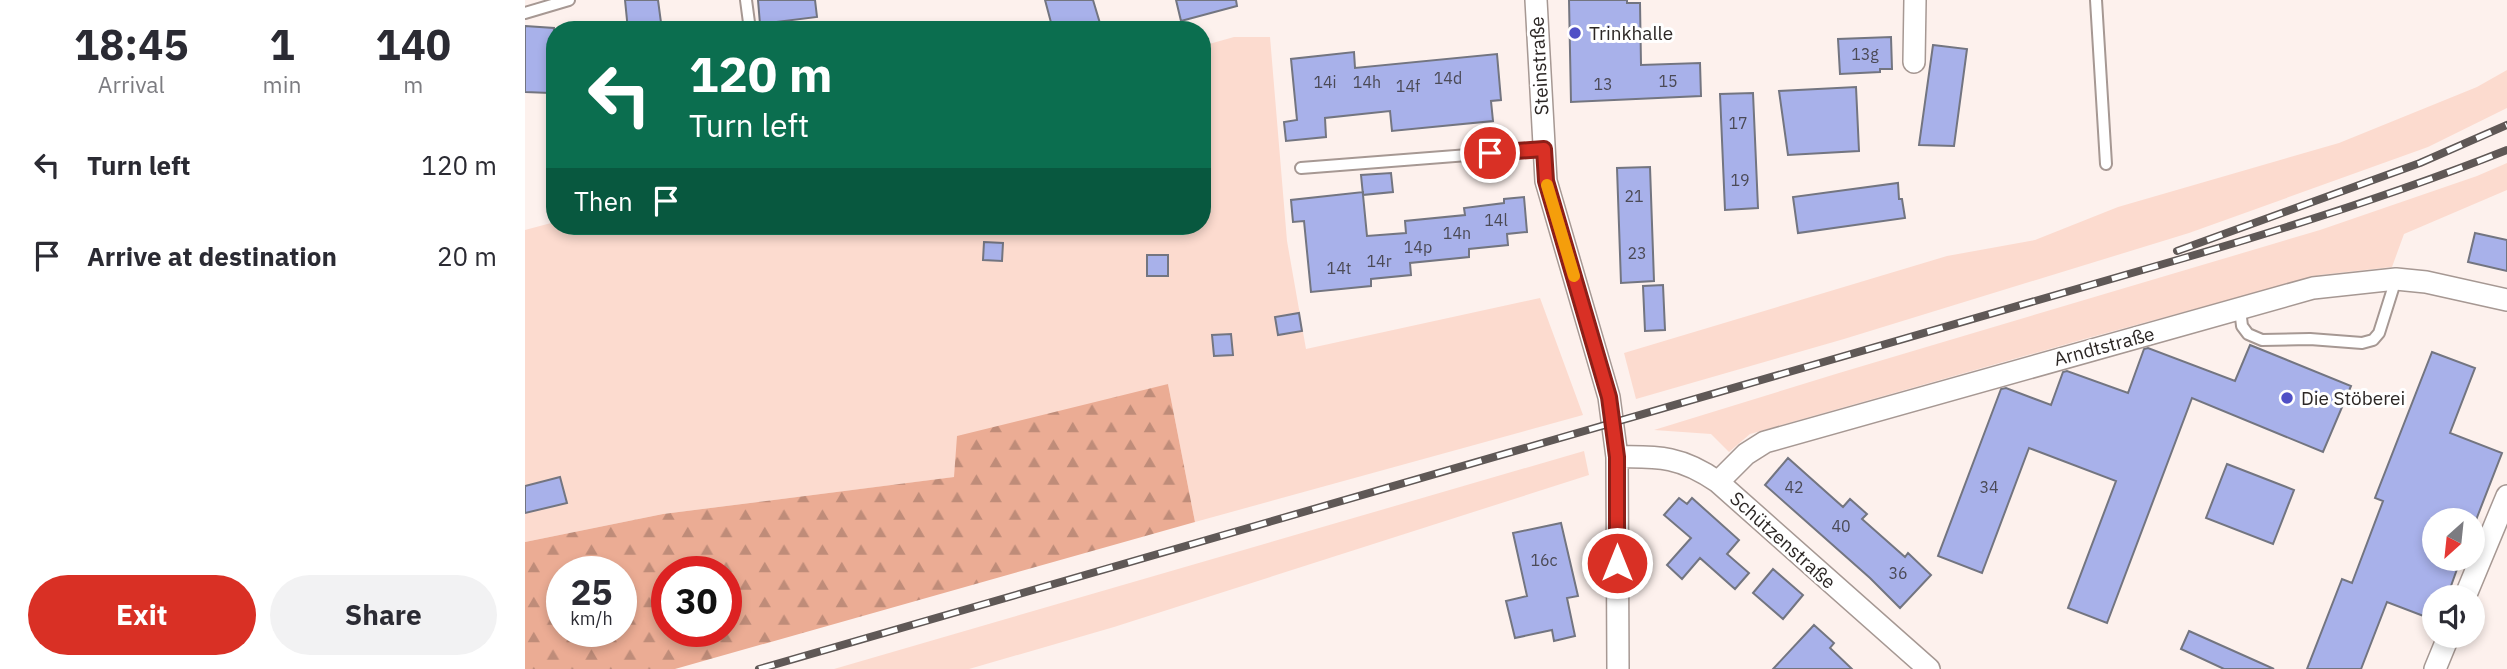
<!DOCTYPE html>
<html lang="en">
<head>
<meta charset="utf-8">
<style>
  body { margin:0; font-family:"IBM Plex Sans",sans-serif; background:#f2f2f3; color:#2b2b33; height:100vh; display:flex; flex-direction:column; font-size:26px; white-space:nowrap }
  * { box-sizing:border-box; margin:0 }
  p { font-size:23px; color:#7c7c81 }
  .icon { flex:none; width:38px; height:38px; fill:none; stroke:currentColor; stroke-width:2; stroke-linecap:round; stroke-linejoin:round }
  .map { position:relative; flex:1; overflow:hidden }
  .drawer { display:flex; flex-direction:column; background:#fff; width:525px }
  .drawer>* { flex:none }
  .hud { position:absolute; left:21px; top:21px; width:665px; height:214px; border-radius:28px; box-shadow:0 4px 10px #0003; background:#0b6e4f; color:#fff; overflow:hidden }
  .needle { width:46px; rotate:207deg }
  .tools { position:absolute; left:1897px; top:508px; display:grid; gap:14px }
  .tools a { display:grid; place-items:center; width:63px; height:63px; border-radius:50%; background:#fff; box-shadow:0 4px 10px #0003; font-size:35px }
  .speed { position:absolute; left:21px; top:556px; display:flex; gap:14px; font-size:35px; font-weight:700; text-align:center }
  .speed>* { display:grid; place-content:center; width:91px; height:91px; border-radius:50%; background:#fff; box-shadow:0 4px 10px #0003; line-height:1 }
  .speed small { font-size:18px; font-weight:400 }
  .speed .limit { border:10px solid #d22; background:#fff; color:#111 }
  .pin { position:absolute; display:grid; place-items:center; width:60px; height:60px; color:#fff; margin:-30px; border:4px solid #fff; border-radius:50%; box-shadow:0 2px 7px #0007 }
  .me { position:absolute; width:77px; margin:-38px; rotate:0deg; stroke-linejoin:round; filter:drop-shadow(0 0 5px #0008) }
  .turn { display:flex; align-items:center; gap:24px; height:147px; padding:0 28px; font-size:32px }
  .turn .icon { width:91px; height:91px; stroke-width:2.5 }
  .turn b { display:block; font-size:49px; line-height:60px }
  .then { display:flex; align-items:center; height:66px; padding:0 28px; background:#0003; gap:14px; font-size:26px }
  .eta { display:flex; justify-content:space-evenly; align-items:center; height:119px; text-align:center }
  .eta b { font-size:42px; font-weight:700; line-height:49px }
  .button { display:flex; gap:14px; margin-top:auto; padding:14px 28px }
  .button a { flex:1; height:80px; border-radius:42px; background:#d93025; color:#fff; font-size:28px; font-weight:700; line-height:80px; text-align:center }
  .button a+a { background:#f2f2f3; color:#2b2b33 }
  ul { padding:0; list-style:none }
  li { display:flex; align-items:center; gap:21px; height:91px; padding:0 28px }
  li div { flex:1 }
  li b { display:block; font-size:26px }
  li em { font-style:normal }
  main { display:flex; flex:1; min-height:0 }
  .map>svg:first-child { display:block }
  .green { fill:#fcdbcf }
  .forest { fill:url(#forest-firs); fill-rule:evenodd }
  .building { fill:#a8b1ea; stroke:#737580; stroke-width:2 }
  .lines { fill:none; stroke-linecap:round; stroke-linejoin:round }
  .service-casing { stroke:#a69893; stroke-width:14 }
  .minor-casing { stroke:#a69893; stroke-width:24 }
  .service { stroke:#fff; stroke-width:10 }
  .minor { stroke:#fff; stroke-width:21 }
  .rail-casing { stroke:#5f5856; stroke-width:8 }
  .rail { stroke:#fff; stroke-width:5; stroke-dasharray:16; stroke-linecap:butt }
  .route-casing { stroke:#8d1f18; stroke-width:18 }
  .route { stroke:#d93025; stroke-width:12 }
  .slow { stroke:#f59e0b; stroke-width:12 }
  .poi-dot { fill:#5050c6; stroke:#fff; stroke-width:2.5 }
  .labels { text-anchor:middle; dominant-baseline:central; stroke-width:6; stroke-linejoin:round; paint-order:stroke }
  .number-label { font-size:16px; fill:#4b4a56 }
  .poi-label { font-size:19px; fill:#2c2725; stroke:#fff; text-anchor:start }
  .street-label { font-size:19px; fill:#2c2725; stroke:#fff }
</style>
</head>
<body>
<main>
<section class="drawer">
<div class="eta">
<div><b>18:45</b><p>Arrival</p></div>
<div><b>1</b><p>min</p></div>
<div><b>140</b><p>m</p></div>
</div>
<ul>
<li><svg class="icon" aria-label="left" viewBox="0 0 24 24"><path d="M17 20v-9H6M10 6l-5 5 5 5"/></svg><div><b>Turn left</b></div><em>120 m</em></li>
<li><svg class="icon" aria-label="arrive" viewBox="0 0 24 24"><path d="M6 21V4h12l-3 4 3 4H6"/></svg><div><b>Arrive at destination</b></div><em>20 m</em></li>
</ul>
<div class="button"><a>Exit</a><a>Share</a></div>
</section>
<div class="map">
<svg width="1982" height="669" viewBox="0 0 1982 669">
  <defs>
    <pattern id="forest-firs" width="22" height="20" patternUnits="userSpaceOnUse" patternTransform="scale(1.75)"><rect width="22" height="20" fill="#ebac94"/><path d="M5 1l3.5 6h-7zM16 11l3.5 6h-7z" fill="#bf8c79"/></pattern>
  </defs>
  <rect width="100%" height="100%" fill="#fdf1ed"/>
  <path class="green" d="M 709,37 L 745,37 L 762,241 L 781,349 L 1015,298 L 1058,415 L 670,522 L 643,384 L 430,477 L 138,514 L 0,542 L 0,230 L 30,222 L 30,226 L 677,226 L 677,46 Z
    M 1982,70 L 1982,108 L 1903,147 L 1664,233 L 1319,339 L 1111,399 L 1099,353 L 1422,256 L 1510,240 L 1593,207 L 1814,143 L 1952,87 Z
    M 1982,163 L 1982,190 L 1879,234 L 1867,267 L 1795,275 L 1563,338 L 1225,434 L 1204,452 L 1186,434 L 1129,430 L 1314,373 L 1795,230 L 1952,176 Z
    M 1059,451 L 1064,475 L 589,627 L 444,669 L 309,669 Z"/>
  <path class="forest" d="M 643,384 L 670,522 L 150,669 L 0,669 L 0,542 L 138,514 L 429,477 L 432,436 ZM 37,572 L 96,572 L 96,632 L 37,632 ZM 142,572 L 201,572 L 201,632 L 142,632 Z"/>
  <path class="building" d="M 100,0 L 133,0 L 137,30 L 103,30 Z
    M 233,0 L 290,0 L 292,17 L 235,24 Z
    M 520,0 L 568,0 L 577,30 L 528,30 Z
    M 651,0 L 711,0 L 712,6 L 656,21 Z
    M 1044,0 L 1102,0 L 1102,3 L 1115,3 L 1116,65 L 1175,63 L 1176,96 L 1046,102 Z
    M 0,26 L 29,28 L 25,93 L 0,92 Z
    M 1366,37 L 1367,69 L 1355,69 L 1355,72 L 1315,74 L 1313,39 Z
    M 1408,45 L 1442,49 L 1429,146 L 1394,145 Z
    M 829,52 L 830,68 L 972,54 L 976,100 L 966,101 L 968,121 L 867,131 L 865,111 L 837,114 L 800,118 L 801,137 L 761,141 L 759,122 L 772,120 L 766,59 Z
    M 1331,87 L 1334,151 L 1263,155 L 1254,91 Z
    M 1228,93 L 1233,208 L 1200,210 L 1195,94 Z
    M 1125,167 L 1129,281 L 1096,283 L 1092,168 Z
    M 866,173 L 868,192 L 838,195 L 842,236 L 881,233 L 880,221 L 940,215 L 939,208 L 979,203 L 979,199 L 999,197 L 1002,232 L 982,234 L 983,245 L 944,249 L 944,257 L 885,263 L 886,275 L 846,279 L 846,286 L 786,292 L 779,221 L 768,222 L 766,200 L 838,192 L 838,195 L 836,175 Z
    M 1373,183 L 1374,199 L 1377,199 L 1380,218 L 1273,233 L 1268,197 Z
    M 1950,233 L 1982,240 L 1982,271 L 1943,262 Z
    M 459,242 L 478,243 L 477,261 L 458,260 Z
    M 622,255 L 643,255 L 643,276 L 622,276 Z
    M 1138,285 L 1140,330 L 1120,331 L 1118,286 Z
    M 774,313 L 777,331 L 753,335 L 750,317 Z
    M 706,334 L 708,355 L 689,356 L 687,335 Z
    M 1725,345 L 1826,386 L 1798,452 L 1667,398 L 1582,623 L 1543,608 L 1591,481 L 1504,448 L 1457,573 L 1413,556 L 1476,389 L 1481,388 L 1526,405 L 1538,372 L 1542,371 L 1603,393 L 1619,349 L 1623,348 L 1710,381 Z
    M 1907,352 L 1950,368 L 1925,433 L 1977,453 L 1951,520 L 1909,520 L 1909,558 L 1936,558 L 1922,597 L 1909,597 L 1909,620 L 1862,602 L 1836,669 L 1782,669 L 1817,579 L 1827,583 L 1858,501 L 1850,498 Z
    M 1263,458 L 1318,507 L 1325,499 L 1342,514 L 1337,519 L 1380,557 L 1383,553 L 1406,575 L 1375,608 L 1345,578 L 1240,485 Z
    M 1702,464 L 1769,490 L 1748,544 L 1681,518 Z
    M 35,477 L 42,503 L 0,513 L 0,486 Z
    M 1154,498 L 1162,504 L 1167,498 L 1214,540 L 1202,554 L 1224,573 L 1210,589 L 1175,558 L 1157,579 L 1142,565 L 1166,538 L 1139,515 Z
    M 1036,523 L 1053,596 L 1042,598 L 1050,636 L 1029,641 L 1027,630 L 990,638 L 981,601 L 1002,596 L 988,533 Z
    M 1248,569 L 1278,595 L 1258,619 L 1228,593 Z
    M 1289,625 L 1309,643 L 1305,648 L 1327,669 L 1248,669 Z
    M 1664,631 L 1749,669 L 1699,669 L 1656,649 Z"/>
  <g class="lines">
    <defs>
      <path id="service" d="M 221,0 L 225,30
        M 1571,0 L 1581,164
        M 0,13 L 44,0
        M 776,168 L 1019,149
        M 1715,309 L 1717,326 L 1723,334 L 1737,340 L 1785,339 L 1837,343 L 1848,340 L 1854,333 L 1871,279"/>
      <path id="minor" d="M 1011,0 L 1021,181 L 1084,397 L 1092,457 L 1093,669
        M 1389,62 L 1390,0
        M 1092,457 C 1135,456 1157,457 1193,482 L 1404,669
        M 1193,482 L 1221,454 L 1240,442 L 1788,288 L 1871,279 L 1901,282 L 1982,300
        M 1940,597 L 1982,496
        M 1910,669 L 1924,635"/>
    </defs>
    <use href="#service" class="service-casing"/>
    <use href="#minor" class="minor-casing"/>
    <use href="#service" class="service"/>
    <use href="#minor" class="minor"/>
    <defs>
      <path id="rail" d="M 1652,251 L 1895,163 L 1982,125
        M 234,669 L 1659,258 C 1769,226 1876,192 1982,150"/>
    </defs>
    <use href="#rail" class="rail-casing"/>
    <use href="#rail" class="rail"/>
  </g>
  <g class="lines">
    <defs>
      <path id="route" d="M 965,153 L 1019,149 L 1021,181 L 1084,397 L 1092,457 L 1092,563"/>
    </defs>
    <use href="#route" class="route-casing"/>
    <use href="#route" class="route"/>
    <path class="slow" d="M 1022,185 L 1049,276"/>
  </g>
  <g class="poi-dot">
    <circle cx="1050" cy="33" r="7"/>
    <circle cx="1762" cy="398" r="7"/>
  </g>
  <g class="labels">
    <g class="number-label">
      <text x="1340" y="54">13g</text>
      <text x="923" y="78">14d</text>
      <text x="1143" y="81">15</text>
      <text x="800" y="82">14i</text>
      <text x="842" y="82">14h</text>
      <text x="1078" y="84">13</text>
      <text x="883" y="86">14f</text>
      <text x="1213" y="123">17</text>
      <text x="1215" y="180">19</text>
      <text x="1109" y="196">21</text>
      <text x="971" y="220">14l</text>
      <text x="932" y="233">14n</text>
      <text x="893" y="247">14p</text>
      <text x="1112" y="253">23</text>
      <text x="854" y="261">14r</text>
      <text x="814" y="268">14t</text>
      <text x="1269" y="487">42</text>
      <text x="1464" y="487">34</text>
      <text x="1316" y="526">40</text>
      <text x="1019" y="560">16c</text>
      <text x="1373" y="573">36</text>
    </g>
    <g class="poi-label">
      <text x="1064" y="33">Trinkhalle</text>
      <text x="1776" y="398">Die Stöberei</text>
    </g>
    <g class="street-label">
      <text transform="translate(1014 66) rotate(-93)">Steinstraße</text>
      <text transform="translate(1579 346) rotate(-15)">Arndtstraße</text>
      <text transform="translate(1258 540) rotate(42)">Schützenstraße</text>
    </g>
  </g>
</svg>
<div class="tools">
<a><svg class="needle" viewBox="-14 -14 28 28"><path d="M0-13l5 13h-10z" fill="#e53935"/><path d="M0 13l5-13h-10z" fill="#7c7c81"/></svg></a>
<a><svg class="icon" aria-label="sound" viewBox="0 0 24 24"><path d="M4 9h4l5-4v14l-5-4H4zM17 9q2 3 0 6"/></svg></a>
</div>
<div class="speed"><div>25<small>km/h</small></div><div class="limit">30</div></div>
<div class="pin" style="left:965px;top:153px;background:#d93025"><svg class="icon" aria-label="arrive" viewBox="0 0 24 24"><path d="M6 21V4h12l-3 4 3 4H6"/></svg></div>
<svg class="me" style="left:1092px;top:563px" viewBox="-20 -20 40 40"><circle r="17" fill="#d93025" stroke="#fff" stroke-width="3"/><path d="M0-11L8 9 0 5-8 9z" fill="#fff"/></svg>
<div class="hud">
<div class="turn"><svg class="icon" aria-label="left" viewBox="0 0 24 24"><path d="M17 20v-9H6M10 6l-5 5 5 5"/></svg><div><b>120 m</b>Turn left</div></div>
<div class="then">Then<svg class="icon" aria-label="arrive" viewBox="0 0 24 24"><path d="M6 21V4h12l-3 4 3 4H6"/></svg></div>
</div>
</div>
</main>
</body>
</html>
